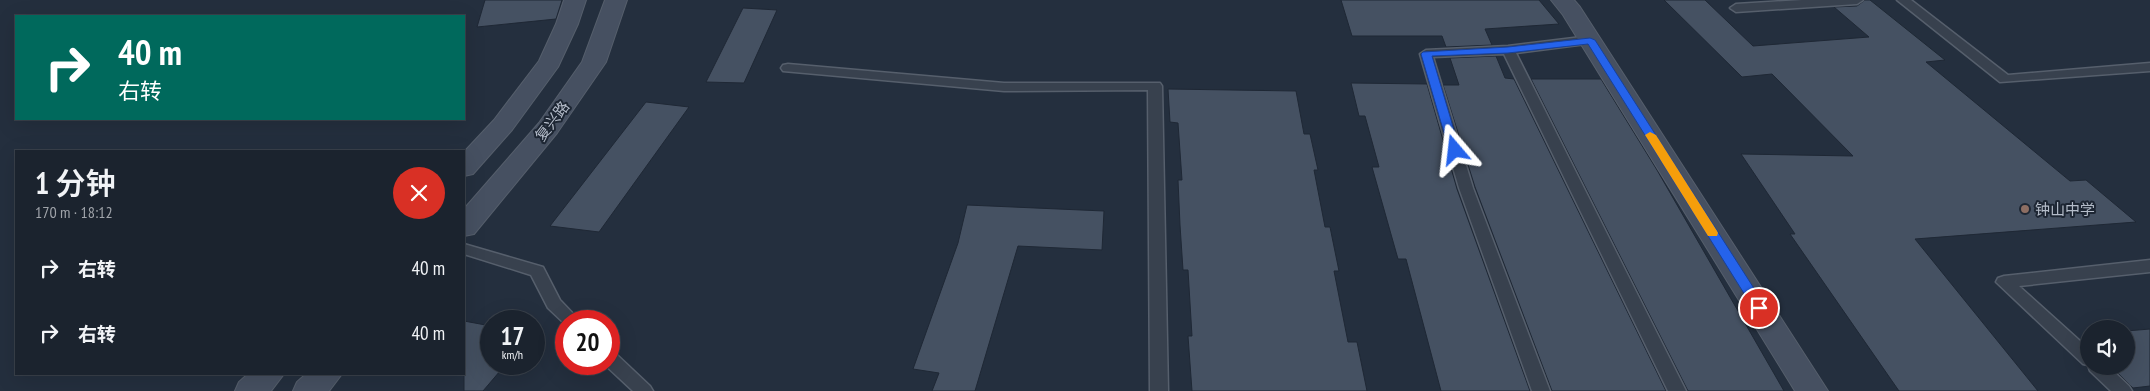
<!DOCTYPE html>
<html lang="zh">
<head>
<meta charset="utf-8">
<style>
  body { margin:0; font-family:"PT Sans Narrow","Noto Sans SC",sans-serif; background:#242b36; color:#f1f3f6; height:100vh; display:flex; flex-direction:column; font-size:19px; white-space:nowrap }
  * { box-sizing:border-box; margin:0 }
  p { font-size:16px; color:#a0a4aa }
  .icon { flex:none; width:28px; height:28px; fill:none; stroke:currentColor; stroke-width:2; stroke-linecap:round; stroke-linejoin:round }
  .map { position:relative; flex:1; overflow:hidden }
  .panel { position:absolute; left:15px; top:150px; width:450px; height:225px; display:flex; flex-direction:column; background:#1b232e; border-radius:0px; box-shadow:0 5px 20px #0002,0 0 0 1px #39404a }
  .panel>* { flex:none }
  .top-card { position:absolute; left:15px; top:15px; width:450px; height:105px; border-radius:0px; box-shadow:0 5px 20px #0002,0 0 0 1px #39404a; background:#00695c; color:#fff; overflow:hidden }
  .buttons { position:absolute; left:2080px; top:320px; display:grid; gap:10px }
  .buttons a { display:grid; place-items:center; width:55px; height:55px; border-radius:50%; background:#1b232e; box-shadow:0 5px 20px #0002,0 0 0 1px #39404a; font-size:25px }
  .speed { position:absolute; left:480px; top:310px; display:flex; gap:10px; font-size:25px; font-weight:700; text-align:center }
  .speed>* { display:grid; place-content:center; width:65px; height:65px; border-radius:50%; background:#1b232e; box-shadow:0 5px 20px #0002,0 0 0 1px #39404a; line-height:1 }
  .speed small { font-size:12px; font-weight:400 }
  .speed .limit { border:8px solid #d22; background:#fff; color:#111 }
  .pin { position:absolute; display:grid; place-items:center; width:42px; height:42px; color:#fff; margin:-21px; border:2px solid #fff; border-radius:50%; box-shadow:0 1px 5px #0007 }
  .me { position:absolute; width:55px; margin:-28px; rotate:343deg; stroke-linejoin:round; filter:drop-shadow(0 0 4px #0008) }
  .turn { display:flex; align-items:center; gap:18px; height:105px; padding:0 20px; font-size:22px }
  .turn .icon { width:65px; height:65px; stroke-width:2.5 }
  .turn b { display:block; font-size:35px; line-height:42px }
  .round { display:grid; place-items:center; flex:none; width:52px; height:52px; border-radius:26px; background:#242b36 }
  .head { display:flex; align-items:center; justify-content:space-between; height:85px; padding:0 20px }
  h1 { font-size:30px; font-weight:600; line-height:38px }
  ul { padding:0; list-style:none }
  li { display:flex; align-items:center; gap:15px; height:65px; padding:0 20px }
  li div { flex:1 }
  li b { display:block; font-size:19px }
  li em { font-style:normal }
  .map>svg:first-child { display:block }
  .building { fill:#455162; stroke:#1f2835 }
  .lines { fill:none; stroke-linecap:round; stroke-linejoin:round }
  .lane-casing { stroke:#565f6c; stroke-width:3 }
  .secondary-casing { stroke:#565f6c; stroke-width:2 }
  .lane { fill:#38414e; fill-rule:evenodd }
  .secondary { fill:#465061; fill-rule:evenodd }
  .route { fill:#2563eb; stroke:#184099 }
  .slow { fill:#f59e0b }
  .education-dot { fill:#8d6e63; stroke:#1d2633; stroke-width:2 }
  .labels { text-anchor:middle; dominant-baseline:central; stroke-width:4; stroke-linejoin:round; paint-order:stroke }
  .street-label { font-size:15px; fill:#b4bcc9; stroke:#1d2633 }
  .poi-label { font-size:15px; fill:#b4bcc9; stroke:#1d2633; text-anchor:start }
</style>
</head>
<body>
<div class="map">
<svg width="2150" height="391" viewBox="0 0 2150 391">
  <rect width="100%" height="100%" fill="#242f3e"/>
  <path class="building" d="M 485,0 L 562,0 L 556,19 L 477,27 Z
    M 1341,0 L 1539,0 L 1559,24 L 1485,29 L 1492,45 L 1446,47 L 1442,36 L 1352,36 Z
    M 1664,0 L 1705,0 L 1753,46 L 1869,37 L 1834,7 L 1857,6 L 1865,0 L 1870,0 L 1945,60 L 1926,62 L 2070,181 L 2086,180 L 2136,222 L 1915,239 L 2038,391 L 1899,391 L 1790,234 L 1795,234 L 1741,154 L 1853,156 L 1772,74 L 1742,77 Z
    M 743,8 L 777,10 L 744,83 L 706,82 Z
    M 1496,56 L 1505,78 L 1514,79 L 1666,391 L 1552,391 L 1475,187 L 1443,85 L 1459,85 L 1450,58 Z
    M 1531,79 L 1601,79 L 1657,170 L 1784,391 L 1688,391 Z
    M 1351,83 L 1427,84 L 1457,189 L 1530,391 L 1441,391 L 1406,259 L 1398,259 L 1372,167 L 1379,167 L 1365,116 L 1359,116 Z
    M 1168,89 L 1296,91 L 1304,134 L 1310,134 L 1318,170 L 1314,170 L 1325,227 L 1330,227 L 1339,271 L 1334,271 L 1348,342 L 1357,342 L 1367,391 L 1192,391 L 1188,336 L 1192,336 L 1188,270 L 1183,270 L 1180,225 L 1178,180 L 1182,180 L 1178,123 L 1170,122 Z
    M 646,102 L 689,107 L 599,232 L 550,226 Z
    M 967,205 L 1104,211 L 1102,250 L 1018,246 L 975,391 L 932,391 L 939,373 L 913,369 L 958,243 Z
    M 464,321 L 491,326 L 491,364 L 506,364 L 483,391 L 464,391 Z
    M 2150,329 L 2150,386 L 2133,388 L 2111,366 L 2126,366 L 2126,331 Z"/>
  <g class="lines">
    <defs>
      <path id="lane" d="M 1802,0 L 1863,0 L 1857,4 L 1736,12 L 1730,8 L 1736,4 Z
        M 1897,0 L 1911,0 L 2008,75 L 2150,63 L 2150,71 L 2000,82 Z
        M 1590,36 L 1596,40 L 1594,43 L 1516,53 L 1686,391 L 1668,391 L 1504,54 L 1433,57 L 1473,188 L 1550,391 L 1532,391 L 1459,188 L 1420,54 L 1426,50 L 1508,46 Z
        M 788,64 L 1004,83 L 1160,83 L 1162,86 L 1168,391 L 1150,391 L 1148,90 L 1004,91 L 783,71 L 781,68 L 783,65 Z
        M 464,244 L 543,267 L 560,300 L 580,321 L 566,321 L 566,325 L 548,308 L 531,275 L 464,254 Z
        M 2150,260 L 2150,272 L 2019,286 L 2089,349 L 2089,366 L 2108,366 L 2129,386 L 2132,391 L 2111,391 L 2090,371 L 2088,365 L 2083,364 L 1996,282 L 1998,278 L 2004,276 Z
        M 609,352 L 615,353 L 650,386 L 653,391 L 633,391 L 604,364 L 609,364 Z"/>
      <path id="secondary" d="M 564,0 L 586,0 L 578,24 L 558,67 L 512,130 L 473,174 L 464,176 L 464,152 L 494,120 L 539,61 L 556,24 Z
        M 605,0 L 627,0 L 606,62 L 557,133 L 474,234 L 464,236 L 464,209 L 539,123 L 582,62 Z
        M 1551,0 L 1574,0 L 1580,7 L 1828,391 L 1795,391 L 1563,15 Z
        M 248,374 L 284,374 L 271,391 L 235,391 L 239,382 Z
        M 306,374 L 342,374 L 329,391 L 293,391 L 297,382 Z"/>
    </defs>
    <use href="#lane" class="lane-casing"/>
    <use href="#secondary" class="secondary-casing"/>
    <use href="#lane" class="lane"/>
    <use href="#secondary" class="secondary"/>
  </g>
  <path class="route" d="M 1590,38 L 1595,40 L 1764,304 L 1766,308 L 1764,311 L 1755,311 L 1588,44 L 1508,53 L 1432,56 L 1460,150 L 1455,153 L 1449,150 L 1421,54 L 1423,52 L 1508,47 Z"/>
  <path class="slow" d="M 1650,132 L 1656,135 L 1717,231 L 1718,233 L 1717,236 L 1708,236 L 1645,135 Z"/>
  <circle class="education-dot" cx="2025" cy="209" r="5"/>
  <g class="labels">
    <g class="street-label">
      <text transform="translate(552 121) rotate(-53)">复兴路</text>
    </g>
    <g class="poi-label">
      <text x="2035" y="209">钟山中学</text>
    </g>
  </g>
</svg>
<div class="buttons">
<a><svg class="icon" aria-label="sound" viewBox="0 0 24 24"><path d="M4 9h4l5-4v14l-5-4H4zM17 9q2 3 0 6"/></svg></a>
</div>
<div class="speed"><div>17<small>km/h</small></div><div class="limit">20</div></div>
<div class="pin" style="left:1759px;top:308px;background:#d93025"><svg class="icon" aria-label="arrive" viewBox="0 0 24 24"><path d="M6 21V4h12l-3 4 3 4H6"/></svg></div>
<svg class="me" style="left:1455px;top:150px" viewBox="-20 -20 40 40"><path d="M0-17L14 15 0 8-14 15z" fill="#2563eb" stroke="#fff" stroke-width="4"/></svg>
<div class="top-card">
<div class="turn"><svg class="icon" aria-label="right" viewBox="0 0 24 24"><path d="M7 20v-9h11M14 6l5 5-5 5"/></svg><div><b>40 m</b>右转</div></div>
</div>
<section class="panel">
<div class="head"><div><h1>1 分钟</h1><p>170 m · 18:12</p></div><a class="round" style="background:#d93025;color:#fff"><svg class="icon" aria-label="close" viewBox="0 0 24 24"><path d="M6 6l12 12M18 6L6 18"/></svg></a></div>
<ul>
<li><svg class="icon" aria-label="right" viewBox="0 0 24 24"><path d="M7 20v-9h11M14 6l5 5-5 5"/></svg><div><b>右转</b></div><em>40 m</em></li>
<li><svg class="icon" aria-label="right" viewBox="0 0 24 24"><path d="M7 20v-9h11M14 6l5 5-5 5"/></svg><div><b>右转</b></div><em>40 m</em></li>
</ul>
</section>
</div>
</body>
</html>
